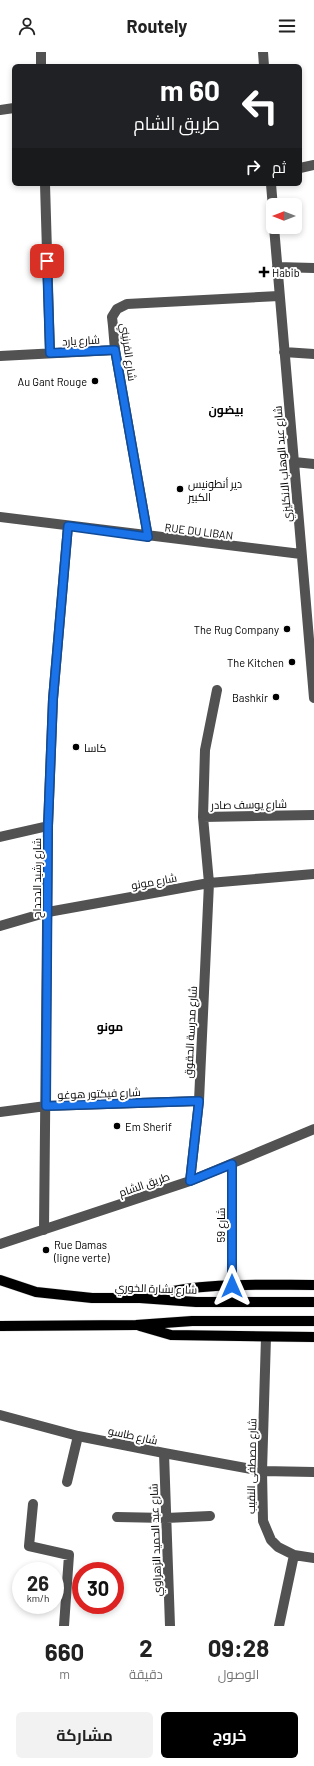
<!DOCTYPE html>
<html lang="ar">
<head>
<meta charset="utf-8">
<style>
  body { margin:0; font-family:Barlow,Cairo,sans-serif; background:#f2f2f2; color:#222; direction:rtl; height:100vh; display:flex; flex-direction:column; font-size:15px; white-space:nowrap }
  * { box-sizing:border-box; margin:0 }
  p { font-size:13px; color:#767676 }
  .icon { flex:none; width:22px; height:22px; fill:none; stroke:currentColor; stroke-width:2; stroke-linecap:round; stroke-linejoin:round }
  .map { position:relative; height:1574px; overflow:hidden; direction:ltr }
  .details { display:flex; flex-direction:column; background:#fff; flex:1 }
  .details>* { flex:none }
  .hud { position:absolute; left:12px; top:12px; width:290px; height:122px; border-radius:6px; box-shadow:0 2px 6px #0003; direction:rtl; background:#202124; color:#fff; overflow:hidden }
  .needle { width:26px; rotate:270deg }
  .fabs { position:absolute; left:266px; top:146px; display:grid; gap:8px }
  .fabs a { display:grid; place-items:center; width:36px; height:36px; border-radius:6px; background:#fff; box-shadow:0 2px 6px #0003; font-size:20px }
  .speed { position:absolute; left:12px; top:1510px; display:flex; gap:8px; font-size:20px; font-weight:700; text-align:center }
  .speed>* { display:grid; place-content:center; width:52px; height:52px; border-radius:50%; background:#fff; box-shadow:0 2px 6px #0003; line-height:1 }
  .speed small { font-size:10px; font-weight:400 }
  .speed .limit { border:6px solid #d22; background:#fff; color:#111 }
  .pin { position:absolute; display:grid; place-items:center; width:34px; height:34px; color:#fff; margin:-17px; border-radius:8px; box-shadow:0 2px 6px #0006 }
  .me { position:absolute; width:44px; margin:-22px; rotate:0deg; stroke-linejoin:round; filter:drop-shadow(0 0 3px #0008) }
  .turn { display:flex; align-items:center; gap:14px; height:84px; padding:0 16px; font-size:18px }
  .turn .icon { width:52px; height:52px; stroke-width:2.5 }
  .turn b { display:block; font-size:28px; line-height:34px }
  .then { display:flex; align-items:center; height:38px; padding:0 16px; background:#0003; gap:8px; font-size:15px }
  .eta { display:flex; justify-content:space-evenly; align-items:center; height:68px; text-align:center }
  .eta b { font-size:24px; font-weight:700; line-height:28px }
  .button { display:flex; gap:8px; margin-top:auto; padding:8px 16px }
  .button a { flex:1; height:46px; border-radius:6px; background:#000; color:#fff; font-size:16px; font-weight:700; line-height:46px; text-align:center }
  .button a+a { background:#f2f2f2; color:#222 }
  header { display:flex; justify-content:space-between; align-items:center; height:52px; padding:0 16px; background:#fff; font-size:18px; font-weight:700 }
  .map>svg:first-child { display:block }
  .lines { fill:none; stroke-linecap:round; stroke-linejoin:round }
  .major-casing { stroke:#dbdbdb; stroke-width:11 }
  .minor { stroke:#525252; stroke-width:10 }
  .major { stroke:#000; stroke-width:10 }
  .route-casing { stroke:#114b97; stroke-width:10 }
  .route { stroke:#1a73e8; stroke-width:7 }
  .poi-dot { fill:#000; stroke:#fff; stroke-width:1.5 }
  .labels { text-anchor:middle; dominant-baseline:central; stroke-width:4; stroke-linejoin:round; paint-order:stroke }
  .poi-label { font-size:11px; fill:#000; stroke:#fff; text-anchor:start }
  .street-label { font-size:11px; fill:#000; stroke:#fff }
  .neighbourhood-label { font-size:12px; font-weight:bold; fill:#000; stroke:#fff }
</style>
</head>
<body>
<header><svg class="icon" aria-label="menu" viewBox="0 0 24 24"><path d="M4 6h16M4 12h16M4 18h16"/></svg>Routely<svg class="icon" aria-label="person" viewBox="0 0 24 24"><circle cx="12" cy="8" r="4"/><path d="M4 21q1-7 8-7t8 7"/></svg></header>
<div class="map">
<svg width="314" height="1574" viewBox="0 0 314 1574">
  <rect width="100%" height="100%" fill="#fff"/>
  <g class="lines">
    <defs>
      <path id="major" d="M 0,1228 L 36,1240 L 92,1246 L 140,1246 L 196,1250 L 314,1250
        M 150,1244 C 201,1230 261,1233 314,1233
        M 0,1274 L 136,1273 L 192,1269 L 314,1269
        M 140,1274 L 171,1283 L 314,1285"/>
    </defs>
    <use href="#major" class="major-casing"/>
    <path class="minor" d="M 41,0 L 41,14
      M 263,0 L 264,14
      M 0,58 L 14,56
      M 300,116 L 314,113
      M 45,132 L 50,301
      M 271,132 L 273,156
      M 274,175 L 314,646
      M 277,215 L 314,216
      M 284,300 L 314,302
      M 0,304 L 115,298
      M 294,410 L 314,412
      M 0,465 L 301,502
      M 148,485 L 115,298 L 113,274 L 112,265 L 117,257 L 127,252 L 279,244
      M 203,765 L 314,763
      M 0,785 L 48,774
      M 0,874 L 48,860 L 209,831 L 314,822
      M 0,1060 L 46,1054 L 199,1049
      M 190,1129 L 199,1049 L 209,831 L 203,765 L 205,698 L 217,638
      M 44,1178 L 48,774 L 53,647 L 68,474
      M 0,1192 L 190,1129 L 314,1077
      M 232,1234 L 232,1112
      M 266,1285 L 262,1419 L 263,1469 L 271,1488 L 278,1495 L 294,1503 L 314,1506
      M 0,1363 L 78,1384 L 164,1401 L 262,1419 L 314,1420
      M 164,1401 L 170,1574
      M 67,1430 L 78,1384
      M 33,1452 L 29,1494 L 69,1503 L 64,1574
      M 117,1465 L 166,1466 L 210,1464
      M 279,1574 L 294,1503"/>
    <use href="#major" class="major"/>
  </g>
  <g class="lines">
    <defs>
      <path id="route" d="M 47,209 L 50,301 L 115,298 L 148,485 L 68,474 L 53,647 L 48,774 L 46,1054 L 199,1049 L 190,1129 L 232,1112 L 232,1234"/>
    </defs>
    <use href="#route" class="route-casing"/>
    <use href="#route" class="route"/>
  </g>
  <g class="poi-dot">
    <path d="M262 214h4v4h4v4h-4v4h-4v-4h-4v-4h4z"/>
    <circle cx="95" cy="329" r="4"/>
    <circle cx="180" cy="437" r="4"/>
    <circle cx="287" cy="577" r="4"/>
    <circle cx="292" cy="610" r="4"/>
    <circle cx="276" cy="645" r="4"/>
    <circle cx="76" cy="695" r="4"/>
    <circle cx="117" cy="1074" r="4"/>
    <circle cx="46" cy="1198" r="4"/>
  </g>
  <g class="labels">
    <g class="poi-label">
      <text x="272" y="220">Habib</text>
      <text x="87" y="329" text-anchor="end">Au Gant Rouge</text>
      <text x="188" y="431">دير أنطونيس<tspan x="188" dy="13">الكبير</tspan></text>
      <text x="279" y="577" text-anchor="end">The Rug Company</text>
      <text x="284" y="610" text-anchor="end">The Kitchen</text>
      <text x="268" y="645" text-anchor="end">Bashkir</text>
      <text x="84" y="695">كاسا</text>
      <text x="125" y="1074">Em Sherif</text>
      <text x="54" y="1192">Rue Damas<tspan x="54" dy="13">(ligne verte)</tspan></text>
    </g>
    <g class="street-label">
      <text transform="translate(81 288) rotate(-3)">شارع يارد</text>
      <text transform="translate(129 300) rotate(82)">شارع الفرنيني</text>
      <text transform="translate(282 412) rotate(-95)">شارع عبد الوهاب الانكليزي</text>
      <text transform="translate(199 479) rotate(7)">RUE DU LIBAN</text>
      <text transform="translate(249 752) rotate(-1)">شارع يوسف صادر</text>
      <text transform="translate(36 826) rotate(-90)">شارع رشيد الدحداح</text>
      <text transform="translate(154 829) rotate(-10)">شارع مونو</text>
      <text transform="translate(190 980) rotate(-87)">شارع مدرسة الحقوق</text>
      <text transform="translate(99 1041) rotate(-2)">شارع فيكتور هوغو</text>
      <text transform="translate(144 1132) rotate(-19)">طريق الشام</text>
      <text transform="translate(220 1173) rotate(-90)">شارع 59</text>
      <text transform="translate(156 1236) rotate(2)">شارع بشارة الخوري</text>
      <text transform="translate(133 1383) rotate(12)">شارع طاسو</text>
      <text transform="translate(251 1414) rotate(-89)">شارع مصطفى النقيب</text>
      <text transform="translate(155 1488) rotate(-92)">شارع عبد الحميد الزهراوي</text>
    </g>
    <g class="neighbourhood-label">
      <text x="226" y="357">بيضون</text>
      <text x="110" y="974">مونو</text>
    </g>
  </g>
</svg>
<div class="fabs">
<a><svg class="needle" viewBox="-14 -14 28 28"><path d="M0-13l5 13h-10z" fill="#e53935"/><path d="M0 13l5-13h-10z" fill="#767676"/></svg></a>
</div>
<div class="speed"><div>26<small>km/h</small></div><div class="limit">30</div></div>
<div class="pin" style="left:47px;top:209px;background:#d93025"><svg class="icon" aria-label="arrive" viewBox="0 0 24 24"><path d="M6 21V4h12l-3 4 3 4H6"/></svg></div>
<svg class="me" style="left:232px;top:1234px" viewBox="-20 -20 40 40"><path d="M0-17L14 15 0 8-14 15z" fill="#1a73e8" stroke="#fff" stroke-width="4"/></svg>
<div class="hud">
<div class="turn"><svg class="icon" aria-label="left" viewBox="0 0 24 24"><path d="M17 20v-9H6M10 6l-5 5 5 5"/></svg><div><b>60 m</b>طريق الشام</div></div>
<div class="then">ثم<svg class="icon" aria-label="right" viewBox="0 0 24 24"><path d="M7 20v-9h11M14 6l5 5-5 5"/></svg></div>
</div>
</div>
<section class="details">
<div class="eta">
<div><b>09:28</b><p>الوصول</p></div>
<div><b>2</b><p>دقيقة</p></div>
<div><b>660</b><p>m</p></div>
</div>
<div class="button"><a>خروج</a><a>مشاركة</a></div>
</section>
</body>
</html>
